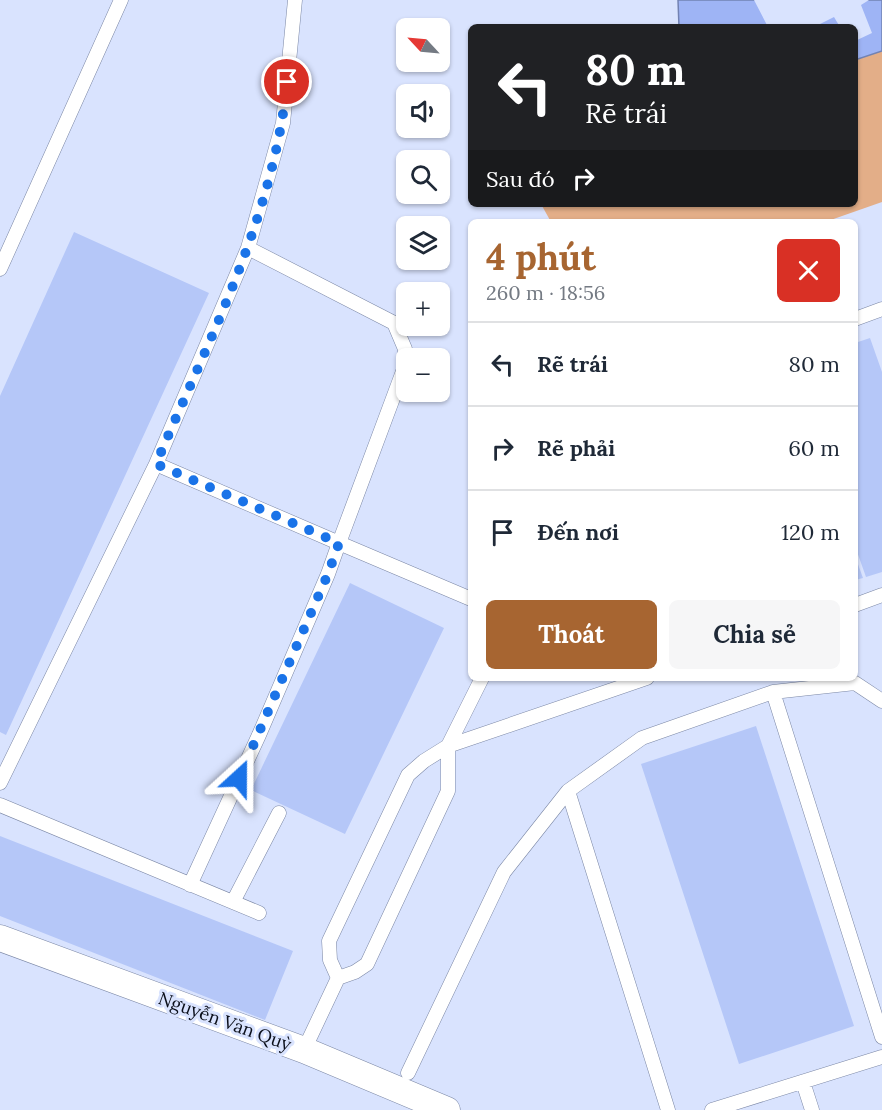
<!DOCTYPE html>
<html lang="vi">
<head>
<meta charset="utf-8">
<style>
  body { margin:0; font-family:Lora,serif; background:#f6f6f7; color:#1f2937; height:100vh; display:flex; flex-direction:column; font-size:22px; white-space:nowrap }
  * { box-sizing:border-box; margin:0 }
  p { font-size:20px; color:#747a83 }
  .icon { flex:none; width:33px; height:33px; fill:none; stroke:currentColor; stroke-width:2; stroke-linecap:round; stroke-linejoin:round }
  .map { position:relative; flex:1; overflow:hidden }
  .sheet { position:absolute; left:468px; top:219px; width:390px; height:462px; display:flex; flex-direction:column; background:#fff; border-radius:9px; box-shadow:0 2px 4px #0004 }
  .sheet>* { flex:none }
  .hud { position:absolute; left:468px; top:24px; width:390px; height:183px; border-radius:9px; box-shadow:0 2px 4px #0004; background:#202124; color:#fff; overflow:hidden }
  .needle { width:39px; rotate:296deg }
  .fabs { position:absolute; left:396px; top:18px; display:grid; gap:12px }
  .fabs a { display:grid; place-items:center; width:54px; height:54px; border-radius:9px; background:#fff; box-shadow:0 2px 4px #0004; font-size:30px }
  .pin { position:absolute; display:grid; place-items:center; width:51px; height:51px; color:#fff; margin:-26px; border:3px solid #fff; border-radius:50%; box-shadow:0 2px 6px #0007 }
  .me { position:absolute; width:66px; margin:-33px; rotate:24deg; stroke-linejoin:round; filter:drop-shadow(0 0 4px #0008) }
  .turn { display:flex; align-items:center; gap:21px; height:126px; padding:0 18px; font-size:27px }
  .turn .icon { width:78px; height:78px; stroke-width:2.5 }
  .turn b { display:block; font-size:42px; line-height:51px }
  .then { display:flex; align-items:center; height:57px; padding:0 18px; background:#0003; gap:12px; font-size:22px }
  .round { display:grid; place-items:center; flex:none; width:63px; height:63px; border-radius:9px; background:#f6f6f7 }
  .head { display:flex; align-items:center; justify-content:space-between; height:102px; padding:0 18px }
  h1 { font-size:36px; font-weight:700; line-height:45px; color:#a76531 }
  .button { display:flex; gap:12px; margin-top:auto; padding:12px 18px }
  .button a { flex:1; height:69px; border-radius:9px; background:#a76531; color:#fff; font-size:24px; font-weight:700; line-height:69px; text-align:center }
  .button a+a { background:#f6f6f7; color:#1f2937 }
  ul { padding:0; list-style:none }
  li { display:flex; align-items:center; gap:18px; height:84px; padding:0 18px; border-top:2px solid #e0e1e3 }
  li div { flex:1 }
  li b { display:block; font-size:22px }
  li em { font-style:normal }
  .map>svg:first-child { display:block }
  .green { fill:#e3ae88 }
  .water { fill:#9eb4f5; stroke:#7282b3; stroke-width:1.5 }
  .pier { fill:#d9e3fe }
  .building { fill:#b5c7f8 }
  .lines { fill:none; stroke-linecap:round; stroke-linejoin:round }
  .service-casing { stroke:#7b87a5; stroke-width:15 }
  .minor-casing { stroke:#7b87a5; stroke-width:27 }
  .service { stroke:#fff; stroke-width:14 }
  .minor { stroke:#fff; stroke-width:26 }
  .route { stroke:#1a73e8; stroke-width:10; stroke-dasharray:0 18 }
  .labels { text-anchor:middle; dominant-baseline:central; stroke-width:6; stroke-linejoin:round; paint-order:stroke }
  .street-label { font-size:18px; fill:#0a0e19; stroke:#d9e3fe }
</style>
</head>
<body>
<div class="map">
<svg width="882" height="1110" viewBox="0 0 882 1110">
  <rect width="100%" height="100%" fill="#d9e3fe"/>
  <path class="green" d="M 882,51 L 882,202 L 825,222 L 551,222 L 541,204 L 855,204 L 855,60 Z"/>
  <path class="water" d="M 678,0 L 882,0 L 882,51 L 855,60 L 855,27 L 679,27 Z"/>
  <path class="pier" d="M 754,0 L 869,0 L 861,5 L 872,33 L 855,41 L 855,27 L 840,27 L 834,17 L 814,27 L 768,27 Z"/>
  <path class="building" d="M 74,232 L 209,293 L 6,735 L 0,732 L 0,396 Z
    M 870,338 L 882,372 L 882,572 L 866,577 L 855,546 L 855,343 Z
    M 855,556 L 863,578 L 855,580 Z
    M 350,583 L 444,628 L 345,834 L 251,790 Z
    M 756,726 L 854,1026 L 739,1064 L 641,764 Z
    M 0,836 L 293,951 L 265,1020 L 0,916 Z"/>
  <g class="lines">
    <defs>
      <path id="service" d="M 248,248 L 394,323 L 405,349 L 405,366 L 339,543 L 471,599
        M 0,269 L 121,0
        M 855,319 L 882,309
        M 156,464 L 339,543 L 328,574 L 259,735 L 190,885
        M 855,605 L 882,595
        M 773,692 L 882,1037
        M 0,783 L 156,464 L 248,248 L 283,123 L 295,0
        M 568,791 L 668,1110
        M 0,805 L 259,913
        M 233,902 L 279,813
        M 338,978 L 330,960 L 329,941 L 408,775 L 424,761 L 448,746 L 647,678
        M 304,1050 L 338,978 L 355,972 L 367,964 L 448,791 L 448,746 L 482,678
        M 408,1073 L 504,872 L 568,791 L 642,738 L 773,692 L 855,683 L 882,701
        M 803,1082 L 812,1110
        M 712,1110 L 882,1057"/>
      <path id="minor" d="M 0,938 L 304,1050 L 447,1110"/>
    </defs>
    <use href="#service" class="service-casing"/>
    <use href="#minor" class="minor-casing"/>
    <use href="#service" class="service"/>
    <use href="#minor" class="minor"/>
  </g>
  <g class="lines">
    <path class="route" d="M 239,778 L 328,574 L 339,543 L 156,464 C 208,341 274,217 287,82"/>
  </g>
  <g class="labels">
    <g class="street-label">
      <text transform="translate(225 1021) rotate(20)">Nguyễn Văn Quỳ</text>
    </g>
  </g>
</svg>
<div class="fabs">
<a><svg class="needle" viewBox="-14 -14 28 28"><path d="M0-13l5 13h-10z" fill="#e53935"/><path d="M0 13l5-13h-10z" fill="#747a83"/></svg></a>
<a><svg class="icon" aria-label="sound" viewBox="0 0 24 24"><path d="M4 9h4l5-4v14l-5-4H4zM17 9q2 3 0 6"/></svg></a>
<a><svg class="icon" aria-label="search" viewBox="0 0 24 24"><circle cx="10" cy="10" r="6"/><path d="M15 15l6 6"/></svg></a>
<a><svg class="icon" aria-label="layers" viewBox="0 0 24 24"><path d="M12 4l9 5-9 5-9-5zM3 14l9 5 9-5"/></svg></a>
<a>+</a>
<a>−</a>
</div>
<div class="pin" style="left:287px;top:82px;background:#d93025"><svg class="icon" aria-label="arrive" viewBox="0 0 24 24"><path d="M6 21V4h12l-3 4 3 4H6"/></svg></div>
<svg class="me" style="left:239px;top:778px" viewBox="-20 -20 40 40"><path d="M0-17L14 15 0 8-14 15z" fill="#1a73e8" stroke="#fff" stroke-width="4"/></svg>
<div class="hud">
<div class="turn"><svg class="icon" aria-label="left" viewBox="0 0 24 24"><path d="M17 20v-9H6M10 6l-5 5 5 5"/></svg><div><b>80 m</b>Rẽ trái</div></div>
<div class="then">Sau đó<svg class="icon" aria-label="right" viewBox="0 0 24 24"><path d="M7 20v-9h11M14 6l5 5-5 5"/></svg></div>
</div>
<section class="sheet">
<div class="head"><div><h1>4 phút</h1><p>260 m · 18:56</p></div><a class="round" style="background:#d93025;color:#fff"><svg class="icon" aria-label="close" viewBox="0 0 24 24"><path d="M6 6l12 12M18 6L6 18"/></svg></a></div>
<ul>
<li><svg class="icon" aria-label="left" viewBox="0 0 24 24"><path d="M17 20v-9H6M10 6l-5 5 5 5"/></svg><div><b>Rẽ trái</b></div><em>80 m</em></li>
<li><svg class="icon" aria-label="right" viewBox="0 0 24 24"><path d="M7 20v-9h11M14 6l5 5-5 5"/></svg><div><b>Rẽ phải</b></div><em>60 m</em></li>
<li><svg class="icon" aria-label="arrive" viewBox="0 0 24 24"><path d="M6 21V4h12l-3 4 3 4H6"/></svg><div><b>Đến nơi</b></div><em>120 m</em></li>
</ul>
<div class="button"><a>Thoát</a><a>Chia sẻ</a></div>
</section>
</div>
</body>
</html>
